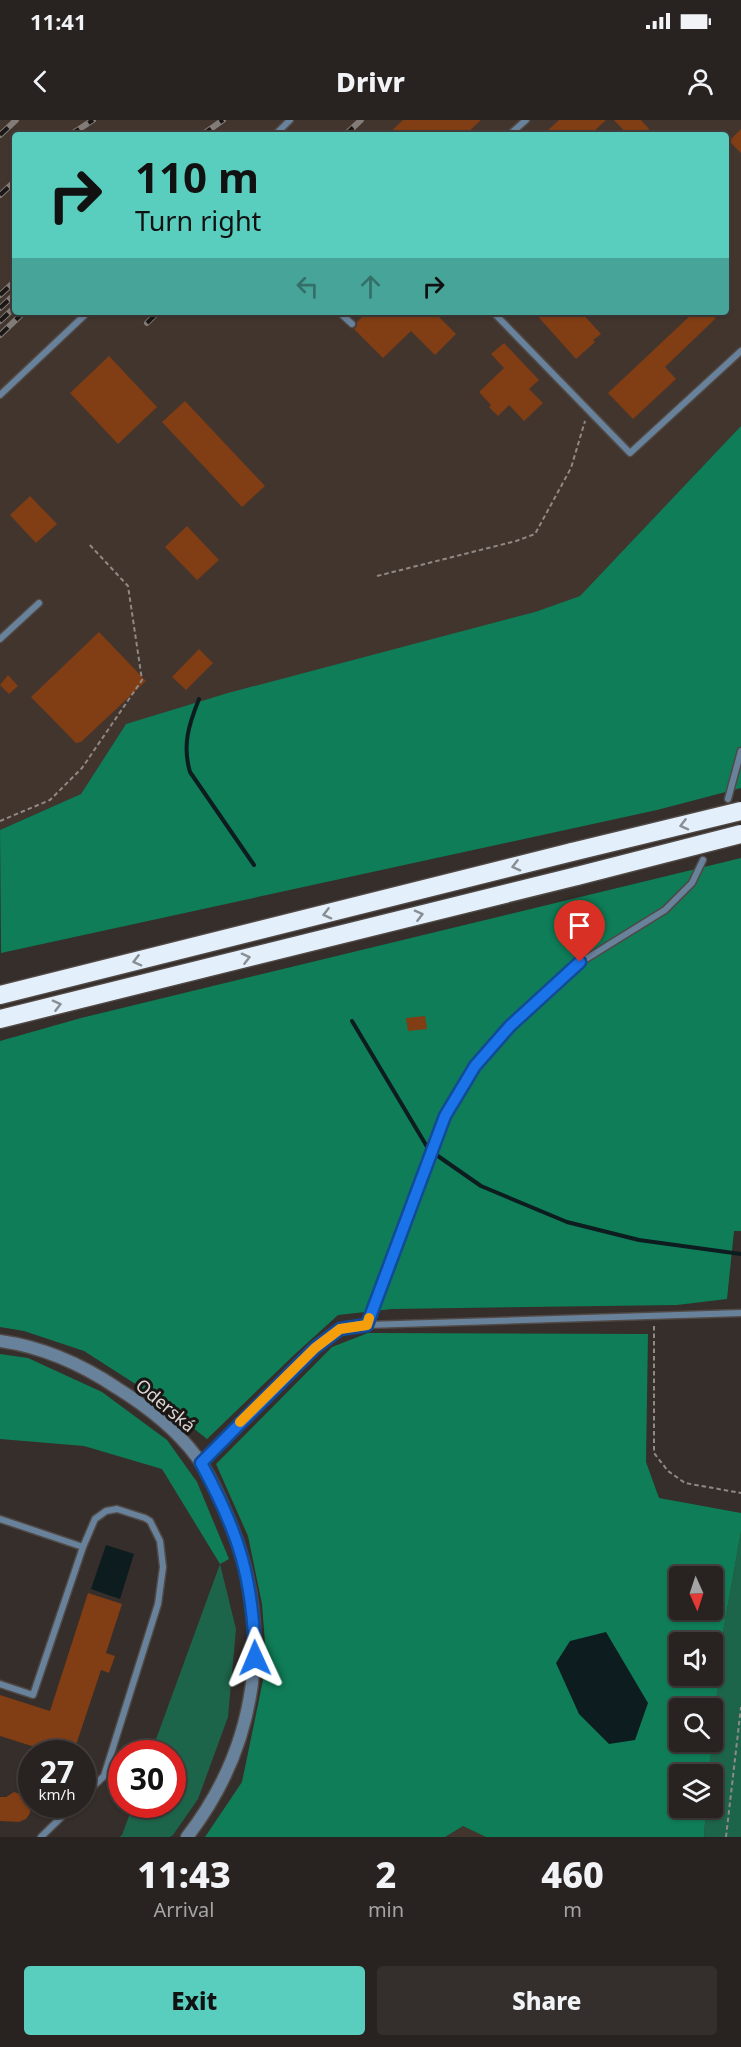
<!DOCTYPE html>
<html lang="en">
<head>
<meta charset="utf-8">
<style>
  body { margin:0; font-family:"Noto Sans",sans-serif; background:#342f2d; color:#f1f3f6; height:100vh; display:flex; flex-direction:column; font-size:22px; white-space:nowrap }
  * { box-sizing:border-box; margin:0 }
  p { font-size:20px; color:#a5a4a5 }
  .icon { flex:none; width:33px; height:33px; fill:none; stroke:currentColor; stroke-width:2; stroke-linecap:round; stroke-linejoin:round }
  .map { position:relative; height:1717px; overflow:hidden }
  .drawer { display:flex; flex-direction:column; background:#282220; flex:1 }
  .drawer>* { flex:none }
  .top-card { position:absolute; left:12px; top:12px; width:717px; height:183px; border-radius:6px; box-shadow:0 2px 4px #0004,0 0 0 2px #443f3e; background:#59cebe; color:#111; overflow:hidden }
  .needle { width:39px; rotate:177deg }
  .tools { position:absolute; left:669px; top:1446px; display:grid; gap:12px }
  .tools a { display:grid; place-items:center; width:54px; height:54px; border-radius:6px; background:#282220; box-shadow:0 2px 4px #0004,0 0 0 2px #443f3e; font-size:30px }
  .speed { position:absolute; left:18px; top:1620px; display:flex; gap:12px; font-size:30px; font-weight:700; text-align:center }
  .speed>* { display:grid; place-content:center; width:78px; height:78px; border-radius:50%; background:#282220; box-shadow:0 2px 4px #0004,0 0 0 2px #443f3e; line-height:1 }
  .speed small { font-size:15px; font-weight:400 }
  .speed .limit { border:9px solid #d22; background:#fff; color:#111 }
  .pin { position:absolute; display:grid; place-items:center; width:51px; height:51px; color:#fff; margin:-62px -26px; border-radius:50% 50% 50% 0; rotate:-45deg; box-shadow:0 0 6px #0007 }
  .pin .icon { rotate:45deg }
  .me { position:absolute; width:66px; margin:-33px; rotate:359deg; stroke-linejoin:round; filter:drop-shadow(0 0 4px #0008) }
  .turn { display:flex; align-items:center; gap:21px; height:126px; padding:0 24px; font-size:27px }
  .turn .icon { width:78px; height:78px; stroke-width:2.5 }
  .turn b { display:block; font-size:42px; line-height:51px }
  .lanes { display:flex; align-items:center; height:57px; padding:0 24px; background:#0003; justify-content:center; gap:30px; direction:ltr }
  .lanes .off { opacity:.35 }
  .eta { display:flex; justify-content:space-evenly; align-items:center; height:102px; text-align:center }
  .eta b { font-size:36px; font-weight:800; line-height:42px }
  .action { display:flex; gap:12px; margin-top:auto; padding:12px 24px }
  .action a { flex:1; height:69px; border-radius:6px; background:#59cebe; color:#111; font-size:24px; font-weight:800; line-height:69px; text-align:center }
  .action a+a { background:#342f2d; color:#f1f3f6 }
  .status { display:flex; justify-content:space-between; align-items:center; height:42px; padding:0 30px; background:#282220; direction:ltr }
  .status svg { height:16px; fill:currentColor }
  header { display:flex; justify-content:space-between; align-items:center; height:78px; padding:0 24px; background:#282220; font-size:27px; font-weight:800 }
  .map>svg:first-child { display:block }
  .built { fill:#42352e; fill-rule:evenodd }
  .green { fill:#1d654a }
  .forest { fill:#0f7d58; fill-rule:evenodd }
  .water { fill:#0d1c1f }
  .lines { fill:none; stroke-linecap:round; stroke-linejoin:round }
  .stream { stroke:#0d1c1f; stroke-width:4 }
  .building { fill:#813d13 }
  .service-casing { stroke:#504945; stroke-width:9 }
  .minor-casing { stroke:#504945; stroke-width:15 }
  .motorway-casing { stroke:#504945; stroke-width:21 }
  .path { stroke:#8f8986; stroke-width:2; stroke-dasharray:4.5 3; stroke-linecap:butt }
  .service { stroke:#69829b; stroke-width:6 }
  .minor { stroke:#69829b; stroke-width:12 }
  .motorway { stroke:#e3f0fc; stroke-width:18 }
  .rail-casing { stroke:#827c79; stroke-width:6 }
  .rail { stroke:#1a1715; stroke-width:4; stroke-dasharray:11; stroke-linecap:butt }
  .motorway-bridge-casing { stroke:#504945; stroke-width:21; stroke-linecap:butt }
  .motorway-bridge { stroke:#e3f0fc; stroke-width:18 }
  .oneway { stroke:#898e94 }
  .route-casing { stroke:#114b97; stroke-width:15 }
  .route { stroke:#1a73e8; stroke-width:10 }
  .slow { stroke:#f59e0b; stroke-width:10 }
  .labels { text-anchor:middle; dominant-baseline:central; stroke-width:6; stroke-linejoin:round; paint-order:stroke }
  .street-label { font-size:18px; fill:#dbd6d4; stroke:#1a1715 }
</style>
</head>
<body>
<div class="status"><b>11:41</b><svg viewBox="0 0 49 12"><path d="M0 12V9h3v3zM5 12V6h3v6zM10 12V3h3v9zM15 12V0h3v12zM26 1h20v11H26zM47 4h2v5h-2z"/></svg></div>
<header><svg class="icon" aria-label="back" viewBox="0 0 24 24"><path d="M15 5l-7 7 7 7"/></svg>Drivr<svg class="icon" aria-label="person" viewBox="0 0 24 24"><circle cx="12" cy="8" r="4"/><path d="M4 21q1-7 8-7t8 7"/></svg></header>
<div class="map">
<svg width="741" height="1717" viewBox="0 0 741 1717">
  <rect width="100%" height="100%" fill="#352e2a"/>
  <path class="built" d="M 0,0 L 741,0 L 741,306 L 580,476 L 535,492 L 126,604 L 81,674 L 0,710 ZM 15,15 L 726,15 L 726,192 L 15,192 Z
    M 463,1706 L 486,1717 L 445,1717 Z"/>
  <path class="green" d="M 741,1412 L 741,1717 L 704,1717 L 706,1688 L 712,1688 L 712,1654 L 709,1654 L 721,1523 Z
    M 220,1444 L 236,1509 L 228,1597 L 198,1679 L 173,1715 L 170,1717 L 119,1717 L 122,1715 L 133,1685 L 172,1684 L 172,1634 L 151,1633 Z"/>
  <path class="forest" d="M 741,306 L 741,668 L 657,690 L 1,833 L 0,710 L 81,674 L 126,604 L 228,573 L 535,492 L 580,476 Z
    M 741,738 L 741,1111 L 734,1111 L 727,1179 L 677,1185 L 392,1189 L 338,1195 L 294,1235 L 207,1319 L 148,1272 L 84,1231 L 24,1211 L 0,1207 L 0,921 L 81,898 Z
    M 368,1213 L 648,1214 L 646,1342 L 659,1378 L 741,1393 L 741,1412 L 721,1523 L 713,1619 L 712,1588 L 680,1588 L 680,1622 L 712,1622 L 709,1654 L 680,1654 L 680,1688 L 706,1688 L 704,1717 L 486,1717 L 463,1706 L 445,1717 L 205,1717 L 242,1662 L 263,1560 L 265,1523 L 262,1484 L 248,1416 L 216,1344 L 332,1227 ZM 680,1456 L 712,1456 L 712,1490 L 680,1490 ZM 680,1522 L 712,1522 L 712,1556 L 680,1556 Z
    M 0,1234 L 28,1238 L 102,1272 L 167,1320 L 197,1362 L 229,1439 L 220,1444 L 162,1349 L 84,1326 L 0,1319 Z"/>
  <path class="water" d="M 106,1425 L 134,1434 L 120,1479 L 91,1469 Z
    M 606,1512 L 648,1583 L 635,1620 L 609,1624 L 579,1594 L 556,1543 L 570,1521 Z"/>
  <g class="lines">
    <path class="stream" d="M 199,579 C 189,604 182,625 190,652 L 254,745
      M 352,901 L 429,1030
      M 435,1034 L 481,1066 L 567,1102 L 639,1120 L 741,1134"/>
  </g>
  <path class="building" d="M 403,0 L 481,0 L 465,15 L 387,15 Z
    M 559,0 L 606,0 L 590,15 L 543,15 Z
    M 614,0 L 641,0 L 649,9 L 643,15 L 628,15 Z
    M 741,9 L 741,33 L 729,21 Z
    M 367,192 L 434,192 L 456,214 L 435,235 L 411,211 L 383,238 L 354,209 L 357,206 L 357,202 Z
    M 534,192 L 581,192 L 601,214 L 593,220 L 595,222 L 576,239 Z
    M 694,192 L 710,192 L 716,198 L 665,247 L 676,259 L 633,299 L 608,273 Z
    M 504,223 L 539,260 L 529,269 L 543,283 L 524,301 L 509,285 L 498,296 L 489,287 L 491,285 L 479,272 L 504,248 L 491,234 Z
    M 109,236 L 157,287 L 118,324 L 70,273 Z
    M 185,281 L 265,366 L 242,387 L 162,302 Z
    M 30,376 L 57,404 L 36,423 L 10,395 Z
    M 187,406 L 219,440 L 197,460 L 165,427 Z
    M 99,512 L 146,561 L 81,622 L 76,623 L 31,577 Z
    M 199,529 L 213,543 L 186,570 L 172,557 Z
    M 8,555 L 18,566 L 9,574 L 0,565 Z
    M 425,896 L 427,909 L 408,911 L 406,898 Z
    M 88,1473 L 122,1484 L 106,1533 L 115,1536 L 109,1553 L 101,1550 L 73,1634 L 36,1634 L 38,1628 L 0,1616 L 0,1575 L 50,1591 Z
    M 14,1672 L 26,1676 L 31,1683 L 30,1693 L 26,1699 L 19,1702 L 0,1701 L 0,1677 L 6,1677 Z"/>
  <g class="lines">
    <defs>
      <path id="service" d="M 275,15 L 290,0
        M 509,15 L 526,0
        M 339,192 L 352,204
        M 493,192 L 630,333 L 741,231
        M 0,275 L 88,192
        M 0,519 L 39,483
        M 728,679 L 741,631
        M 367,1205 L 445,996 L 475,946 L 510,906 L 581,842 L 665,790 L 692,763 L 703,740
        M 201,1343 L 315,1228 L 340,1209 L 367,1205 L 741,1193
        M 0,1399 L 83,1427 L 95,1399 L 106,1391 L 117,1389 L 145,1398 L 150,1401 L 160,1421 L 163,1447 L 158,1484 L 104,1656 L 82,1677
        M 0,1564 L 33,1575 L 83,1427
        M 41,1717 L 75,1684"/>
      <path id="minor" d="M 0,1221 C 43,1227 81,1244 117,1268 C 146,1286 175,1308 196,1336 C 210,1354 220,1378 229,1400 C 274,1508 259,1624 187,1717"/>
      <path id="motorway" d="M 0,875 L 572,732
        M 0,899 L 577,756"/>
    </defs>
    <use href="#service" class="service-casing"/>
    <use href="#minor" class="minor-casing"/>
    <use href="#motorway" class="motorway-casing"/>
    <path class="path" d="M 377,456 L 516,421 L 535,414 L 571,348 L 585,301
      M 0,701 L 50,680 L 82,648 L 142,560 L 128,466 L 88,423
      M 654,1206 L 654,1333 L 668,1351 L 685,1363 L 741,1373
      M 726,1717 L 741,1587"/>
    <use href="#service" class="service"/>
    <use href="#minor" class="minor"/>
    <use href="#motorway" class="motorway"/>
    <defs>
      <path id="rail" d="M 0,15 L 16,0
        M 70,15 L 93,0
        M 202,15 L 223,0
        M 345,15 L 361,0
        M 0,75 L 15,61
        M 0,175 L 15,161
        M 0,188 L 15,174
        M 0,201 L 15,187
        M 147,203 L 158,192
        M 0,215 L 24,192"/>
    </defs>
    <use href="#rail" class="rail-casing"/>
    <use href="#rail" class="rail"/>
    <defs>
      <path id="motorway-bridge" d="M 572,732 L 741,691
        M 577,756 L 741,714"/>
    </defs>
    <use href="#motorway-bridge" class="motorway-bridge-casing"/>
    <use href="#motorway-bridge" class="motorway-bridge"/>
  </g>
  <defs><path id="oneway-chevron" d="M-2-3.5L2.5 0L-2 3.5" fill="none" stroke-width="1.6" stroke-linecap="round" stroke-linejoin="round" transform="scale(1.5)"/></defs>
  <g class="oneway">
    <use href="#oneway-chevron" transform="translate(684 705) rotate(166)"/>
    <use href="#oneway-chevron" transform="translate(516 746) rotate(166)"/>
    <use href="#oneway-chevron" transform="translate(327 794) rotate(166)"/>
    <use href="#oneway-chevron" transform="translate(419 795) rotate(-14)"/>
    <use href="#oneway-chevron" transform="translate(246 838) rotate(-14)"/>
    <use href="#oneway-chevron" transform="translate(137 841) rotate(166)"/>
    <use href="#oneway-chevron" transform="translate(57 885) rotate(-14)"/>
  </g>
  <g class="lines">
    <defs>
      <path id="route" d="M 255,1538 C 253,1458 239,1413 201,1343 L 315,1228 L 340,1209 L 367,1205 L 445,996 L 475,946 L 510,906 L 580,842"/>
    </defs>
    <use href="#route" class="route-casing"/>
    <use href="#route" class="route"/>
    <path class="slow" d="M 240,1302 L 315,1228 L 340,1209 L 367,1205 L 369,1198"/>
  </g>
  <g class="labels">
    <g class="street-label">
      <text transform="translate(166 1285) rotate(40)">Oderská</text>
    </g>
  </g>
</svg>
<div class="tools">
<a><svg class="needle" viewBox="-14 -14 28 28"><path d="M0-13l5 13h-10z" fill="#e53935"/><path d="M0 13l5-13h-10z" fill="#a5a4a5"/></svg></a>
<a><svg class="icon" aria-label="sound" viewBox="0 0 24 24"><path d="M4 9h4l5-4v14l-5-4H4zM17 9q2 3 0 6"/></svg></a>
<a><svg class="icon" aria-label="search" viewBox="0 0 24 24"><circle cx="10" cy="10" r="6"/><path d="M15 15l6 6"/></svg></a>
<a><svg class="icon" aria-label="layers" viewBox="0 0 24 24"><path d="M12 4l9 5-9 5-9-5zM3 14l9 5 9-5"/></svg></a>
</div>
<div class="speed"><div>27<small>km/h</small></div><div class="limit">30</div></div>
<div class="pin" style="left:580px;top:842px;background:#d93025"><svg class="icon" aria-label="arrive" viewBox="0 0 24 24"><path d="M6 21V4h12l-3 4 3 4H6"/></svg></div>
<svg class="me" style="left:255px;top:1538px" viewBox="-20 -20 40 40"><path d="M0-17L14 15 0 8-14 15z" fill="#1a73e8" stroke="#fff" stroke-width="4"/></svg>
<div class="top-card">
<div class="turn"><svg class="icon" aria-label="right" viewBox="0 0 24 24"><path d="M7 20v-9h11M14 6l5 5-5 5"/></svg><div><b>110 m</b>Turn right</div></div>
<div class="lanes"><svg class="icon off" aria-label="left" viewBox="0 0 24 24"><path d="M17 20v-9H6M10 6l-5 5 5 5"/></svg><svg class="icon off" aria-label="ahead" viewBox="0 0 24 24"><path d="M12 20V5M6 11l6-6 6 6"/></svg><svg class="icon" aria-label="right" viewBox="0 0 24 24"><path d="M7 20v-9h11M14 6l5 5-5 5"/></svg></div>
</div>
</div>
<section class="drawer">
<div class="eta">
<div><b>11:43</b><p>Arrival</p></div>
<div><b>2</b><p>min</p></div>
<div><b>460</b><p>m</p></div>
</div>
<div class="action"><a>Exit</a><a>Share</a></div>
</section>
</body>
</html>
